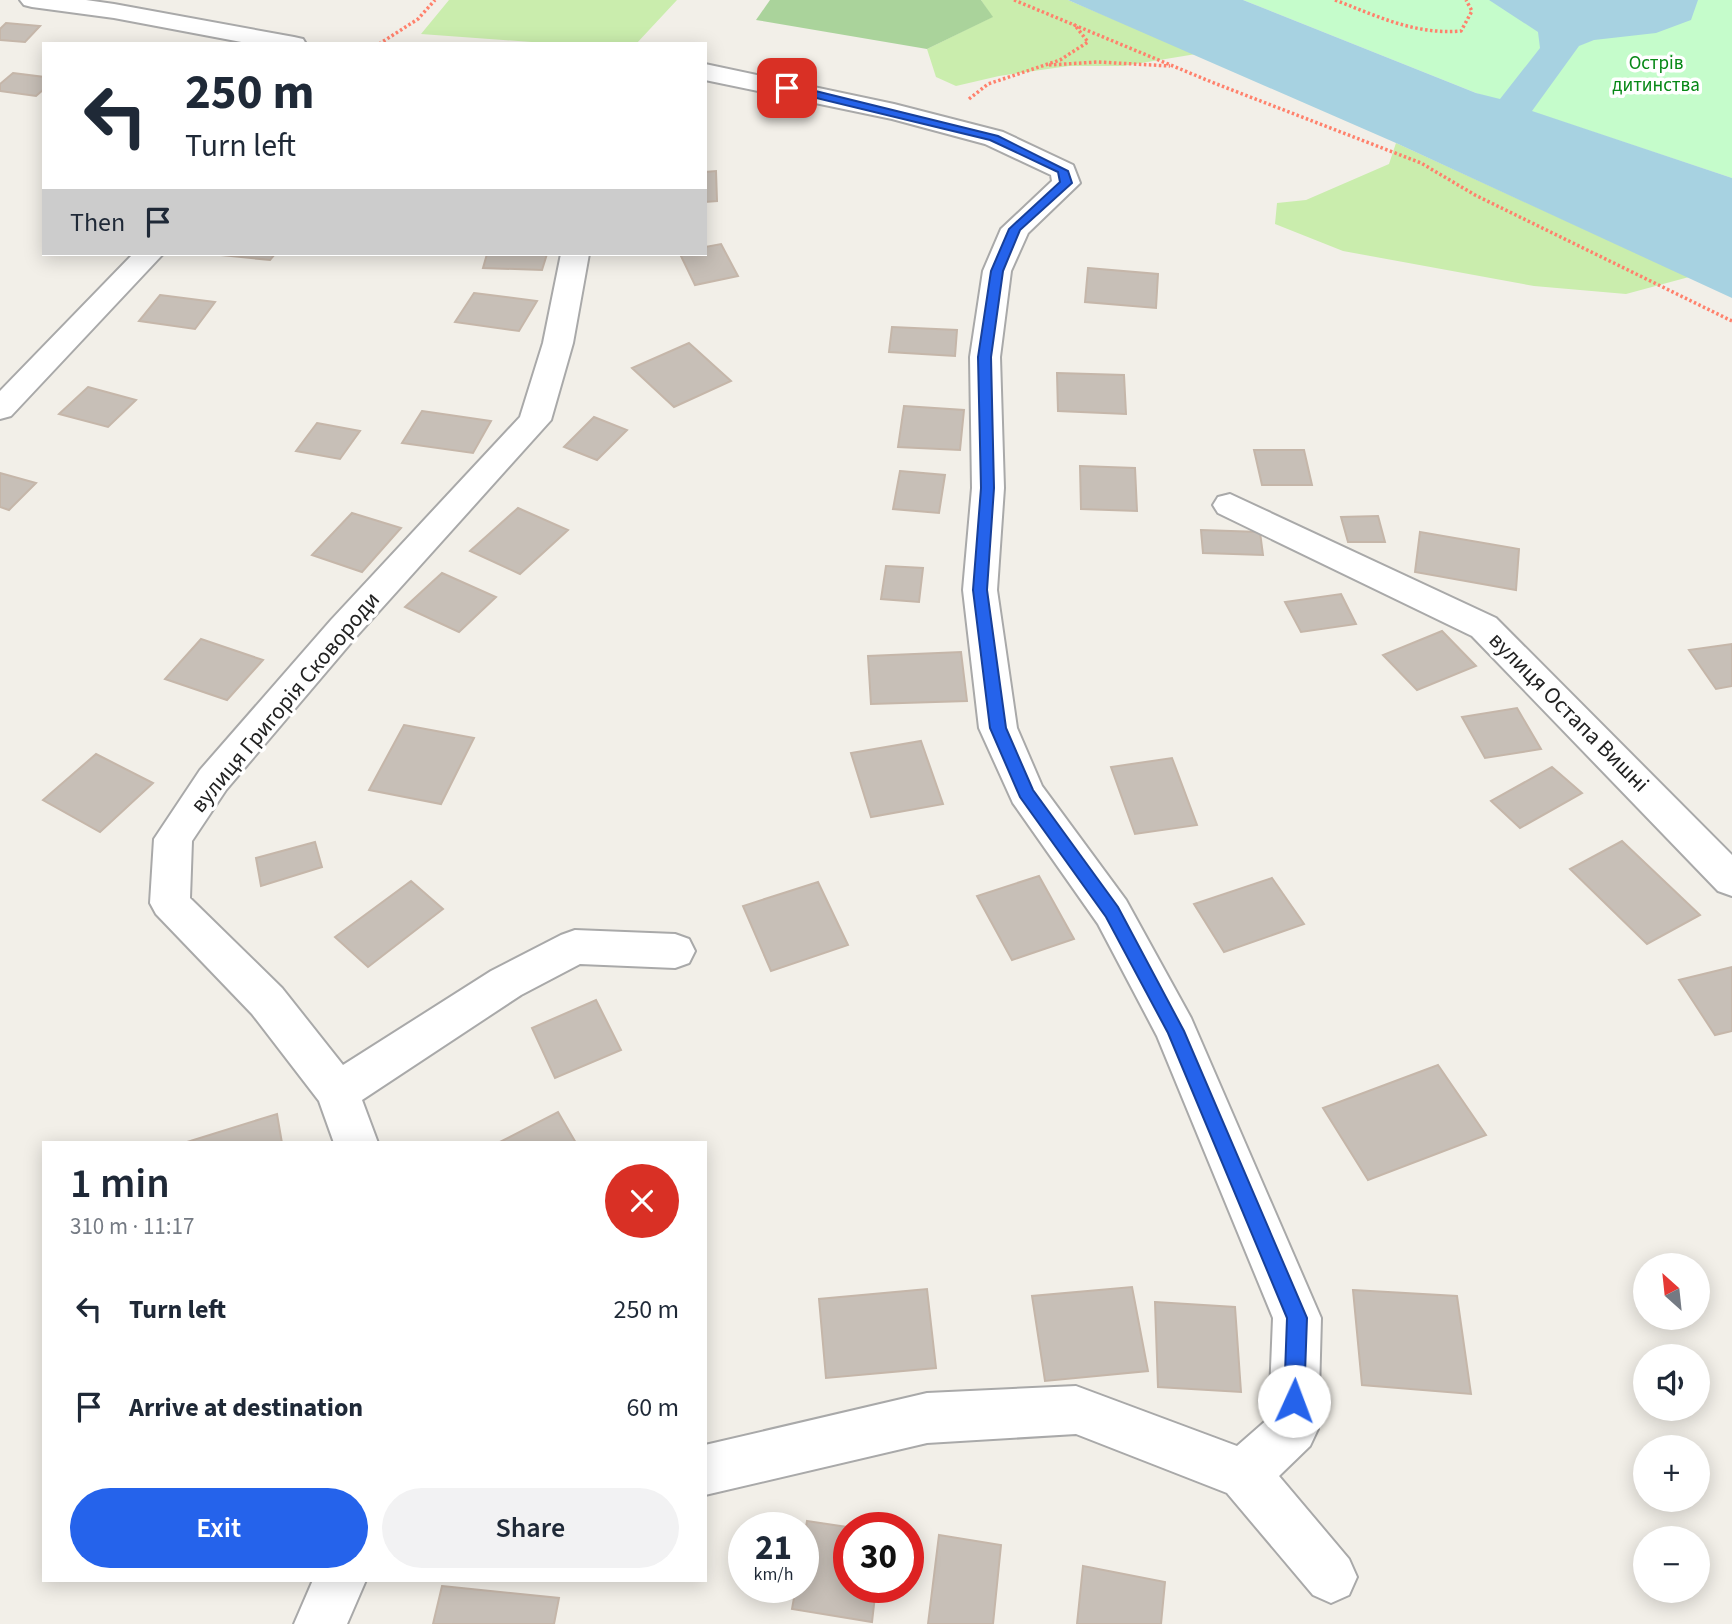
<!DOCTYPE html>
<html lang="en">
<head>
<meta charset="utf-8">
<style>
  body { margin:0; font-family:"Source Sans 3",sans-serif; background:#f2f2f3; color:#1f2937; height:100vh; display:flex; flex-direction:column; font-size:26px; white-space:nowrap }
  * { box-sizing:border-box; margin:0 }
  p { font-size:23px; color:#747a83 }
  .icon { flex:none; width:38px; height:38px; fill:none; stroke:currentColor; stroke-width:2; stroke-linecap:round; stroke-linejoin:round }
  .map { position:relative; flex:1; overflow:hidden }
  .side { position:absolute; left:42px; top:1141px; width:665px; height:441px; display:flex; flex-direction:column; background:#fff; border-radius:0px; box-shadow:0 4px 18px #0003 }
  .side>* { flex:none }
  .guide { position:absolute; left:42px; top:42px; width:665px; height:214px; border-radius:0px; box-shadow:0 4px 18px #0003; background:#fff; color:#1f2937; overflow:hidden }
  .needle { width:46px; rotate:333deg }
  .controls { position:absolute; left:1633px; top:1253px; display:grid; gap:14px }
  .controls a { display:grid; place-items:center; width:77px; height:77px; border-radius:50%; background:#fff; box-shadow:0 4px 18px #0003; font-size:35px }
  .speed { position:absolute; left:728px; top:1512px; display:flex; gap:14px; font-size:35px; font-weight:700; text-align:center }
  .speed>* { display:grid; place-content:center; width:91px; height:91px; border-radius:50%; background:#fff; box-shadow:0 4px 18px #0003; line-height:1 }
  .speed small { font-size:18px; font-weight:400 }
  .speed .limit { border:10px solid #d22; background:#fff; color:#111 }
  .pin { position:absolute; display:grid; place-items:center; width:60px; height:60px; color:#fff; margin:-30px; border-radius:14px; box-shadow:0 4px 10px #0006 }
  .me { position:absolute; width:77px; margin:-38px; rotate:2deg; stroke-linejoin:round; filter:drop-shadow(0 0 5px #0008) }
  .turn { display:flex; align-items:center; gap:24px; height:147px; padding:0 28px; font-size:32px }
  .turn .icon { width:91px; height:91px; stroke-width:2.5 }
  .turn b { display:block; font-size:49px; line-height:60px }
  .then { display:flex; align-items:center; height:66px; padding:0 28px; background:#0003; gap:14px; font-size:26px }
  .round { display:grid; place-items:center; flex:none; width:74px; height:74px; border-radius:37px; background:#f2f2f3 }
  .headline { display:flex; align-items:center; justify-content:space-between; height:119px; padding:0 28px }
  h1 { font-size:42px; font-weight:600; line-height:52px }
  .button { display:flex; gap:14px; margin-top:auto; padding:14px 28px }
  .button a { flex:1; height:80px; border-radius:42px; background:#2563eb; color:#fff; font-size:28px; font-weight:600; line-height:80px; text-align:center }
  .button a+a { background:#f2f2f3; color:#1f2937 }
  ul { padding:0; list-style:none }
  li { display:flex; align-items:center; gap:21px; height:98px; padding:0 28px }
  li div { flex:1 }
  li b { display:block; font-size:26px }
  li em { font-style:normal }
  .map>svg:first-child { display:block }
  .grass { fill:#caedad }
  .forest { fill:#aad39b }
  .park { fill:#c5fccb }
  .water { fill:#a7d2e1 }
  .building { fill:#c7bfb7; stroke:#c5b6a9; stroke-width:2 }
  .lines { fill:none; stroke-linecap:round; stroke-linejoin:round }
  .minor-casing { stroke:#a9a9a9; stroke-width:4 }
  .path { stroke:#ff816c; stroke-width:3.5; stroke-dasharray:2.5 2.5; stroke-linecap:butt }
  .minor { fill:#fff; fill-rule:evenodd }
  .route { fill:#2563eb; stroke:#184099; stroke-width:2 }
  .labels { text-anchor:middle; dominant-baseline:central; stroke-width:7; stroke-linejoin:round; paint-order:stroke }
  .far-park-label { font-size:19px; fill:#078816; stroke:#fff }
  .street-label { font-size:23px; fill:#222; stroke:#fff }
</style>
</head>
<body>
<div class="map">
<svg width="1732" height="1624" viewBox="0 0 1732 1624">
  <rect width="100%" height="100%" fill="#f2efe8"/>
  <path class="grass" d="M 449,0 L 677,0 L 636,44 L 559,44 L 421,34 Z
    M 981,0 L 1068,0 L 1196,54 L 1123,66 L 1069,66 L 999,76 L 956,86 L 936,77 L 927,49 L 992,17 Z
    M 1396,143 L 1689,277 L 1626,294 L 1534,286 L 1343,251 L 1275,224 L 1277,203 L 1306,200 L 1389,164 Z"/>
  <path class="forest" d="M 770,0 L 981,0 L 993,17 L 927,49 L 756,20 Z"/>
  <path class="park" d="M 1243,0 L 1732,0 L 1732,178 L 1476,93 Z"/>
  <path class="water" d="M 1068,0 L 1243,0 L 1476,93 L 1500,99 L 1540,48 L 1538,32 L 1489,0 L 1698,0 L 1691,20 L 1656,33 L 1594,40 L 1579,46 L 1532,111 L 1732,178 L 1732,298 L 1396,143 Z"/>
  <path class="building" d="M 6,23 L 40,26 L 25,42 L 0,40 L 0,29 Z
    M 13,73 L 44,77 L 44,89 L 36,96 L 0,91 L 0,84 Z
    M 716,171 L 717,201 L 705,202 L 705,172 Z
    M 721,244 L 738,276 L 695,285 L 680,254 L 705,254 L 705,247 Z
    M 211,254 L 275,254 L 270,260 Z
    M 487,254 L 547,254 L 542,270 L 483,268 Z
    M 1088,268 L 1158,274 L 1156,308 L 1085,302 Z
    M 474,293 L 537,301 L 519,331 L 455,322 Z
    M 160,295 L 215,302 L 195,329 L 139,321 Z
    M 892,327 L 957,330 L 955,356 L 889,352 Z
    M 689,343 L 731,381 L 674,407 L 632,368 Z
    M 1057,373 L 1124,375 L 1126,414 L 1058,411 Z
    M 88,387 L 136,400 L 108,427 L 59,414 Z
    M 904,406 L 964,410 L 960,450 L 898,447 Z
    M 422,411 L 491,421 L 473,453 L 402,443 Z
    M 594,417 L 627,430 L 597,460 L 564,447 Z
    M 317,423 L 360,431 L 340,459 L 296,451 Z
    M 1254,450 L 1304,450 L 1312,485 L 1262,485 Z
    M 1080,466 L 1135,468 L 1137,511 L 1081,509 Z
    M 900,471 L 945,475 L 939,513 L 893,509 Z
    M 0,473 L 36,483 L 9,510 L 0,507 Z
    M 518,508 L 568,530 L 520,574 L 470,551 Z
    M 352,513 L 401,528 L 362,572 L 312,555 Z
    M 1378,516 L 1385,542 L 1348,542 L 1341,517 Z
    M 1201,530 L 1260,532 L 1263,555 L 1203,553 Z
    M 1420,532 L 1519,549 L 1516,590 L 1415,572 Z
    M 886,566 L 923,568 L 919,602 L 881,599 Z
    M 442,573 L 496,597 L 459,632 L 405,607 Z
    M 1341,594 L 1356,624 L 1301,632 L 1285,602 Z
    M 1442,631 L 1476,666 L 1417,690 L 1383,655 Z
    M 201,639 L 263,660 L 227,700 L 165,679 Z
    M 1732,644 L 1732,686 L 1716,689 L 1689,650 Z
    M 961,652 L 967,701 L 871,704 L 868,656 Z
    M 1517,708 L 1541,749 L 1485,758 L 1462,717 Z
    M 404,725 L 474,738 L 441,804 L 369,790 Z
    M 921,741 L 943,804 L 871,817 L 851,753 Z
    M 96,754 L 153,783 L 100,832 L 43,800 Z
    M 1172,758 L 1197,825 L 1135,834 L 1111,767 Z
    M 1552,767 L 1582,793 L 1520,828 L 1491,801 Z
    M 1622,841 L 1700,915 L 1647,944 L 1570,869 Z
    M 315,842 L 322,867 L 261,886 L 256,858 Z
    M 1039,876 L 1074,939 L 1012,960 L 977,896 Z
    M 1272,878 L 1304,924 L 1224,952 L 1194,904 Z
    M 411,881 L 443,909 L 368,967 L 335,937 Z
    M 818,882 L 848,945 L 771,971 L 743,906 Z
    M 1732,967 L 1732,1031 L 1715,1035 L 1679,980 Z
    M 596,1000 L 621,1050 L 555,1078 L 532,1028 Z
    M 1438,1065 L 1486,1135 L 1368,1180 L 1323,1108 Z
    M 558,1112 L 576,1143 L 498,1143 Z
    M 277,1114 L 282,1143 L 187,1143 L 187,1142 Z
    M 1132,1287 L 1148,1371 L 1045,1381 L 1032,1296 Z
    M 927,1289 L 936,1368 L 826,1378 L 819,1299 Z
    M 1353,1290 L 1457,1296 L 1471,1394 L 1362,1385 Z
    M 1155,1302 L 1235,1307 L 1241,1392 L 1158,1387 Z
    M 807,1521 L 854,1528 L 849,1528 L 849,1587 L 876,1587 L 872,1622 L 792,1609 L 796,1587 L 803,1587 L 803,1544 Z
    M 939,1535 L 1001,1545 L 993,1624 L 928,1624 Z
    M 1083,1566 L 1165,1582 L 1161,1624 L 1077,1624 Z
    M 442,1586 L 559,1598 L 554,1624 L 433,1624 Z"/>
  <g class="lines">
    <defs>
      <path id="minor" d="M 20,0 L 86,0 L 114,4 L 294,37 L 303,39 L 306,44 L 252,44 L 114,18 L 32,7 L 24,5 Z
        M 705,64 L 894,104 L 1003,132 L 1073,165 L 1080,183 L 1028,233 L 1011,271 L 1000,357 L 1004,488 L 997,590 L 1017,728 L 1042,786 L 1126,900 L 1191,1018 L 1321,1318 L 1318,1429 L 1310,1446 L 1279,1476 L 1349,1559 L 1357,1577 L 1349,1595 L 1331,1603 L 1313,1595 L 1227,1493 L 1076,1434 L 927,1443 L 705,1495 L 705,1445 L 927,1393 L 1076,1386 L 1237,1446 L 1269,1418 L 1273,1318 L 1157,1036 L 1098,924 L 1013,803 L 979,728 L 963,590 L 972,488 L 970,357 L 983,271 L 1001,229 L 1052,181 L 1051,175 L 985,144 L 892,119 L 705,80 Z
        M 133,254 L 163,254 L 11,416 L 0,419 L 0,391 Z
        M 561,254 L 589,254 L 573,343 L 551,420 L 355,638 L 226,790 L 192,841 L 190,898 L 282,988 L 343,1065 L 491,971 L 561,935 L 575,930 L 675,934 L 689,939 L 695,951 L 689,963 L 675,968 L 580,964 L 521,995 L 362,1100 L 378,1143 L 334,1143 L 319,1101 L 252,1014 L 156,914 L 150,903 L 154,839 L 200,770 L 331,620 L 520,417 L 543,343 Z
        M 1230,494 L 1496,618 L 1732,855 L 1732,896 L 1718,891 L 1472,636 L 1218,513 L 1213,505 L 1218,497 Z
        M 313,1580 L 366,1580 L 347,1624 L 294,1624 Z"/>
    </defs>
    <use href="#minor" class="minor-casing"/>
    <path class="path" d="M 1014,0 L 1214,83 L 1421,163 L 1475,195 L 1732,321
      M 1335,0 C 1377,16 1415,35 1461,31 L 1472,11 L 1466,0
      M 379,44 L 418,19 L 435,0
      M 1049,65 L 1098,62 L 1170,66
      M 969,99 L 988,84 L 1060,60 L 1088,42 L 1074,24"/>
    <use href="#minor" class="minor"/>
  </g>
  <path class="route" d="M 787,84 L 998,136 L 1068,171 L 1072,183 L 1020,230 L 1003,271 L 991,357 L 994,488 L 987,590 L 1006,728 L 1033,790 L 1118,907 L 1184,1031 L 1307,1318 L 1304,1401 L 1301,1408 L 1294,1411 L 1287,1408 L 1284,1401 L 1287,1318 L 1168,1033 L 1106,917 L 1020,797 L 990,728 L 973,590 L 981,488 L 978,357 L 991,271 L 1009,229 L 1060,182 L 1058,172 L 990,140 L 783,90 L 782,88 Z"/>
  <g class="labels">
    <g class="far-park-label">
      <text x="1656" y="63">Острів<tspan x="1656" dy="22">дитинства</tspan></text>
    </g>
    <g class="street-label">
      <text transform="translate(285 702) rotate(-50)">вулиця Григорія Сковороди</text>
      <text transform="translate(1569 712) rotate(45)">вулиця Остапа Вишні</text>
    </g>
  </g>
</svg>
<div class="controls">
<a><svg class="needle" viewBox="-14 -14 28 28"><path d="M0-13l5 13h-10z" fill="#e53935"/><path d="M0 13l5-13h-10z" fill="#747a83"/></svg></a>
<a><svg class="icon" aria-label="sound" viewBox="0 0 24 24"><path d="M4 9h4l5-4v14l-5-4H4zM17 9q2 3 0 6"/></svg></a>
<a>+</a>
<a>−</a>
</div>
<div class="speed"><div>21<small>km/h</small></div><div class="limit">30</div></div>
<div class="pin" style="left:787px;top:88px;background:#d93025"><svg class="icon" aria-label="arrive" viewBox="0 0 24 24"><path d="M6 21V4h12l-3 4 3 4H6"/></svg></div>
<svg class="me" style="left:1294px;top:1401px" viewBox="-20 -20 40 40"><circle r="19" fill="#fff"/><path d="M0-13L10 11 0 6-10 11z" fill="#2563eb"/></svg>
<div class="guide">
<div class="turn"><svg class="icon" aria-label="left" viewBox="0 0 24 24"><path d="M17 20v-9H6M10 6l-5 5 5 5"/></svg><div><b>250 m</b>Turn left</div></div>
<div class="then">Then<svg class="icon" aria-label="arrive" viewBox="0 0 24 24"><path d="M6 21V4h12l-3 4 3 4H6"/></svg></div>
</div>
<section class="side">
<div class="headline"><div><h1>1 min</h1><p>310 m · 11:17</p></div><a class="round" style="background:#d93025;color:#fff"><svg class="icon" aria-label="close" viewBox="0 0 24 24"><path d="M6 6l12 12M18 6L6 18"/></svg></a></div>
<ul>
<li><svg class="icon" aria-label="left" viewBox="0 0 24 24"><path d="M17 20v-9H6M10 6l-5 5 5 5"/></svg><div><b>Turn left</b></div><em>250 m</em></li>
<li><svg class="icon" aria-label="arrive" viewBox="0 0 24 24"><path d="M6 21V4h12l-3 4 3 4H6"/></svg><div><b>Arrive at destination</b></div><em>60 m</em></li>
</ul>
<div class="button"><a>Exit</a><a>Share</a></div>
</section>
</div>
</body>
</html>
